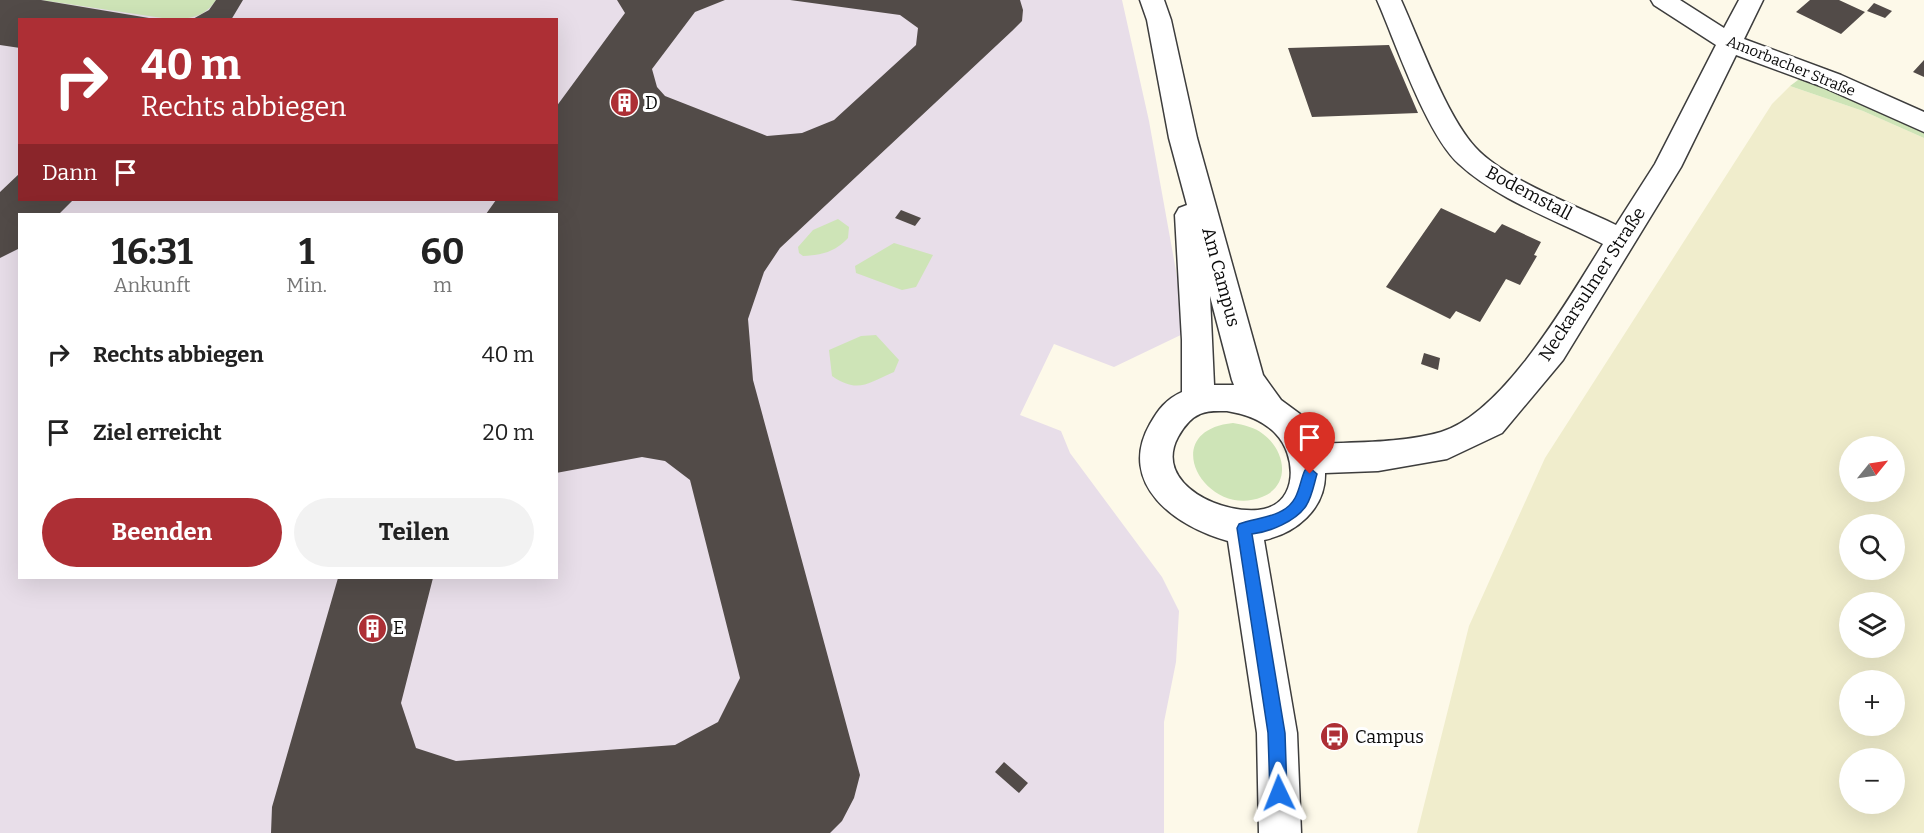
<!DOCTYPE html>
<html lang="de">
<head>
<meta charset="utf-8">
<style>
  body { margin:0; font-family:Bitter,serif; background:#f2f2f2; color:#222; height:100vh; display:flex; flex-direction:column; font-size:22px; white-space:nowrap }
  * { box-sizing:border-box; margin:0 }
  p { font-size:20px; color:#767676 }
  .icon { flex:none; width:33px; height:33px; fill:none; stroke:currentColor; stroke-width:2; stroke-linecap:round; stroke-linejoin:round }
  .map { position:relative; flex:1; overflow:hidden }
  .panel { position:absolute; left:18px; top:213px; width:540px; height:366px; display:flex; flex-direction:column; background:#fff; border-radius:0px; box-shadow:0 6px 24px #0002 }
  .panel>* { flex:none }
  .guide { position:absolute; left:18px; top:18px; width:540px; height:183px; border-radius:0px; box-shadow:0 6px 24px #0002; background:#ad2f35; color:#fff; overflow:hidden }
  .needle { width:39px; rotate:60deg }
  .fabs { position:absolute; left:1839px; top:436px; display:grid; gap:12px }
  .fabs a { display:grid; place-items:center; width:66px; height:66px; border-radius:50%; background:#fff; box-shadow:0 6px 24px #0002; font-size:30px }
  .pin { position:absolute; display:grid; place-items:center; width:51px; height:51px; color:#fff; margin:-62px -26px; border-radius:50% 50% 50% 0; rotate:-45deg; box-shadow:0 0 6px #0007 }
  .pin .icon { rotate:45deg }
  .me { position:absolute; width:66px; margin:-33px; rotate:358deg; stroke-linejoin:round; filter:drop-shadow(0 0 4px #0008) }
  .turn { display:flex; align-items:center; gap:21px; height:126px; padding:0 24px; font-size:27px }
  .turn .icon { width:78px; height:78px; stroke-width:2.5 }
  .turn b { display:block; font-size:42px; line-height:51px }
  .then { display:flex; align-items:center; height:57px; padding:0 24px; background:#0003; gap:12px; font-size:22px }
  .eta { display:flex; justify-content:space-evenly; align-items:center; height:102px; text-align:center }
  .eta b { font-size:36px; font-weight:700; line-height:42px }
  .action { display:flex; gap:12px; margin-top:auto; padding:12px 24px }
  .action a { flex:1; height:69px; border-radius:36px; background:#ad2f35; color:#fff; font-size:24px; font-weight:700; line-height:69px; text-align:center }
  .action a+a { background:#f2f2f2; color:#222 }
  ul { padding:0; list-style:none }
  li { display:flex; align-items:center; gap:18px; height:78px; padding:0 24px }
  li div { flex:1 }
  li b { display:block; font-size:22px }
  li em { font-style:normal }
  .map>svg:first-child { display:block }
  .industrial { fill:#e8dee9; fill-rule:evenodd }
  .farmland { fill:#f0edcc; fill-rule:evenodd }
  .green { fill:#cee4b7 }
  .building { fill:#524b48 }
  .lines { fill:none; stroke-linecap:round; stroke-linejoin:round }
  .minor-casing { stroke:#3d3d3d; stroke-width:3 }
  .minor { fill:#fff; fill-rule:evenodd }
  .route { fill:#1a73e8; stroke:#114b97; stroke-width:1.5 }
  .labels { text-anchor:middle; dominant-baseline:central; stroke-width:6; stroke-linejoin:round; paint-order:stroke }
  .far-street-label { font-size:15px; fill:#0a0a0a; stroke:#fff }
  .poi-label { font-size:18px; fill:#0a0a0a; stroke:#fff; text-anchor:start }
  .street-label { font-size:18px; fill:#0a0a0a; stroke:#fff }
</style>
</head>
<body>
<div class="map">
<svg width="1924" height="833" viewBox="0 0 1924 833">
  <rect width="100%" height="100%" fill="#fdf9e9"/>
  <path class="industrial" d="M 0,0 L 1122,0 L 1149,121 L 1187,332 L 1114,367 L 1054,344 L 1020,415 L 1061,431 L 1070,453 L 1162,577 L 1179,611 L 1176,662 L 1164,722 L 1164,833 L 0,833 ZM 20,20 L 556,20 L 556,200 L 20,200 ZM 20,214 L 556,214 L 556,578 L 20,578 Z"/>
  <path class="farmland" d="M 1790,86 L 1863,111 L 1924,138 L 1924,833 L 1417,833 L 1469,626 L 1545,458 L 1772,104 ZM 1850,447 L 1894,447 L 1894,492 L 1850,492 ZM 1850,525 L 1894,525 L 1894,570 L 1850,570 ZM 1850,603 L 1894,603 L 1894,648 L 1850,648 ZM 1850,681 L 1894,681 L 1894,726 L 1850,726 ZM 1850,759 L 1894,759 L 1894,804 L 1850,804 Z"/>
  <path class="green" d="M 41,0 L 216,0 C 204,18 189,19 169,19 Z
    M 1818,65 L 1924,113 L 1924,138 L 1863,111 L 1790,86 Z
    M 838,219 L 849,227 L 848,238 C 835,252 822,255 803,256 L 799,253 L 798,247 L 813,230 Z
    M 894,243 L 933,255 L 916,287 L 902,290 L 856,273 L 855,266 Z
    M 876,335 L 899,360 L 894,372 C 868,383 858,394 832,376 L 829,350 L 861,336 Z
    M 1233,423 C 1244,425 1254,427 1263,434 C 1285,450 1292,485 1262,497 C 1206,520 1155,431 1233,423 Z"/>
  <path class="building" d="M 0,0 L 41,0 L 161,20 L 20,20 L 20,48 L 0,45 Z
    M 216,0 L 243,0 L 231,20 L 191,20 L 209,10 Z
    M 617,0 L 725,0 L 695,12 L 652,69 L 657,87 L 665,96 L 767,136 L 802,133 L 834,120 L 916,45 L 918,28 L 900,15 L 790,0 L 1020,0 L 1023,10 L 1022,21 L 1012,31 L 780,248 L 764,272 L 748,319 L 753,380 L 860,775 L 854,798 L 842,821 L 830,833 L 271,833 L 272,807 L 338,578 L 433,578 L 401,703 L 416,748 L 456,761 L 675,745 L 718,722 L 740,678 L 690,480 L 665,461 L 642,457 L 556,473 L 556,214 L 486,214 L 496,200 L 556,200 L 556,107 L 625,13 Z
    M 1810,0 L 1839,0 L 1865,12 L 1841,34 L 1796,12 Z
    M 1874,3 L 1892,11 L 1885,18 L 1867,11 Z
    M 1389,45 L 1418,113 L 1312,117 L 1288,48 Z
    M 1924,60 L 1924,77 L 1913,72 Z
    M 20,173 L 20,200 L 73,200 L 59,214 L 20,214 L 20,248 L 0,258 L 0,192 Z
    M 1441,208 L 1495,233 L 1502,224 L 1541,242 L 1534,255 L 1537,256 L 1520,285 L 1506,279 L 1480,322 L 1456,311 L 1450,319 L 1386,287 Z
    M 901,210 L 921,218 L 915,226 L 895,218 Z
    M 1424,353 L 1440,358 L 1438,370 L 1421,364 Z
    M 1004,762 L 1028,783 L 1019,793 L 995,772 Z"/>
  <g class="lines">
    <defs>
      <path id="minor" d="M 1140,0 L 1164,0 L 1171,20 L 1197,138 L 1263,375 L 1281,400 L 1300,414 L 1318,444 C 1358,442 1403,443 1441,432 C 1504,413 1569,298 1603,244 C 1556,220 1498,200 1459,164 C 1426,134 1396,43 1377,0 L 1401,0 C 1420,42 1446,115 1475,147 C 1505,180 1575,205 1616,225 L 1655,164 L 1716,45 L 1654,5 L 1651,0 L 1680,0 L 1724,28 L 1739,0 L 1763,0 L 1744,39 L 1841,75 L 1924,112 L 1924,132 L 1823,87 L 1736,55 L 1681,167 L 1563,360 L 1502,433 L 1447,459 L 1378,471 L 1325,473 C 1326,509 1296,533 1264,540 L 1297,733 L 1301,833 L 1259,833 L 1257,733 L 1228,541 C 1176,527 1116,484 1150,424 C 1158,410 1166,399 1182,392 L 1182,340 L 1175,215 L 1179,208 L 1187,205 L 1169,138 L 1147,20 ZM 1210,296 L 1232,380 L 1234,385 L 1214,385 ZM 1227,411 C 1245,414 1263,420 1276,434 C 1296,455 1299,501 1264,509 C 1226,517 1152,485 1178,437 C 1183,428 1190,418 1200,414 C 1208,410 1219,411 1227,411 Z"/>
    </defs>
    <use href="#minor" class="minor-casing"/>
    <use href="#minor" class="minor"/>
  </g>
  <path class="route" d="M 1310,468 L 1317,474 C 1314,484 1312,497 1306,506 C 1296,521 1270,532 1252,534 L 1285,733 L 1287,793 L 1285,799 L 1279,801 L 1273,799 L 1270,793 L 1268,733 L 1237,528 L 1239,524 C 1257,517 1284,518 1295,498 C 1300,489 1301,478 1305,470 Z"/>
  <defs>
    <symbol id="building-disc" viewBox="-11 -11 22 22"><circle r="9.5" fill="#ad2f35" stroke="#fff"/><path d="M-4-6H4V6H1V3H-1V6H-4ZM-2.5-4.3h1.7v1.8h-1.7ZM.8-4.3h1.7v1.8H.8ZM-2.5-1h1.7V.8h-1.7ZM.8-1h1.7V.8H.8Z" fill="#fff"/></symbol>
    <symbol id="bus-disc" viewBox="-11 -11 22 22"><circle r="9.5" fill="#ad2f35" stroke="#fff"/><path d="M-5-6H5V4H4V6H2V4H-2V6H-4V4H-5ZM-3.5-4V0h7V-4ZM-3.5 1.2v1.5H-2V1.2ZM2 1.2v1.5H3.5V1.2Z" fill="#fff"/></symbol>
  </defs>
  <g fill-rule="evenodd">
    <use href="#building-disc" x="608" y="86" width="33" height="33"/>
    <use href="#building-disc" x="356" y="612" width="33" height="33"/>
    <use href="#bus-disc" x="1318" y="720" width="33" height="33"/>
  </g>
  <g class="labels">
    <g class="far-street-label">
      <text transform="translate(1791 66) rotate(22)">Amorbacher Straße</text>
    </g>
    <g class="poi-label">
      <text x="645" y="103">D</text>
      <text x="393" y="628">E</text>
      <text x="1355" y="737">Campus</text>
    </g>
    <g class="street-label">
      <text transform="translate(1529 193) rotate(28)">Bodemstall</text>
      <text transform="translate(1221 277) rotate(75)">Am Campus</text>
      <text transform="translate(1592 284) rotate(-57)">Neckarsulmer Straße</text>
    </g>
  </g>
</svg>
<div class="fabs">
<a><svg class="needle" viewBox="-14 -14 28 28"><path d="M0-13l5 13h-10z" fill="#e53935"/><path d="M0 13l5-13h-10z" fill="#767676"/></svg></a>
<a><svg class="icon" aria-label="search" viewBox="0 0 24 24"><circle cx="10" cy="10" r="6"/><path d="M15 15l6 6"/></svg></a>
<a><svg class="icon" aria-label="layers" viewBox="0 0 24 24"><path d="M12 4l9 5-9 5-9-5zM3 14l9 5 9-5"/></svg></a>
<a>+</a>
<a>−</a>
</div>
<div class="pin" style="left:1310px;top:474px;background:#d93025"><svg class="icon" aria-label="arrive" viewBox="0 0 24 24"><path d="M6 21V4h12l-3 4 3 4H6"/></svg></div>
<svg class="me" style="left:1279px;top:793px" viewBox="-20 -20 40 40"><path d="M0-17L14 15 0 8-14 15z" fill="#1a73e8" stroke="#fff" stroke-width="4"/></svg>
<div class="guide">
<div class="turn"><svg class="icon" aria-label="right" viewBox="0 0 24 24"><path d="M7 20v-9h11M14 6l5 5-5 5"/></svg><div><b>40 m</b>Rechts abbiegen</div></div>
<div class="then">Dann<svg class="icon" aria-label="arrive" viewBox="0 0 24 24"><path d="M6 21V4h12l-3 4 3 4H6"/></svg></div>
</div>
<section class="panel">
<div class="eta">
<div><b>16:31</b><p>Ankunft</p></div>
<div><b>1</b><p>Min.</p></div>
<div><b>60</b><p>m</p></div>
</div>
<ul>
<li><svg class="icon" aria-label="right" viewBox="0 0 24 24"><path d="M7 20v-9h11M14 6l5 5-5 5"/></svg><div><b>Rechts abbiegen</b></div><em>40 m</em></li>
<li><svg class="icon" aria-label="arrive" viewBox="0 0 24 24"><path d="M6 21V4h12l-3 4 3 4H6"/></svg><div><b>Ziel erreicht</b></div><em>20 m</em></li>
</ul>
<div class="action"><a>Beenden</a><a>Teilen</a></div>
</section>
</div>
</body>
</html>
